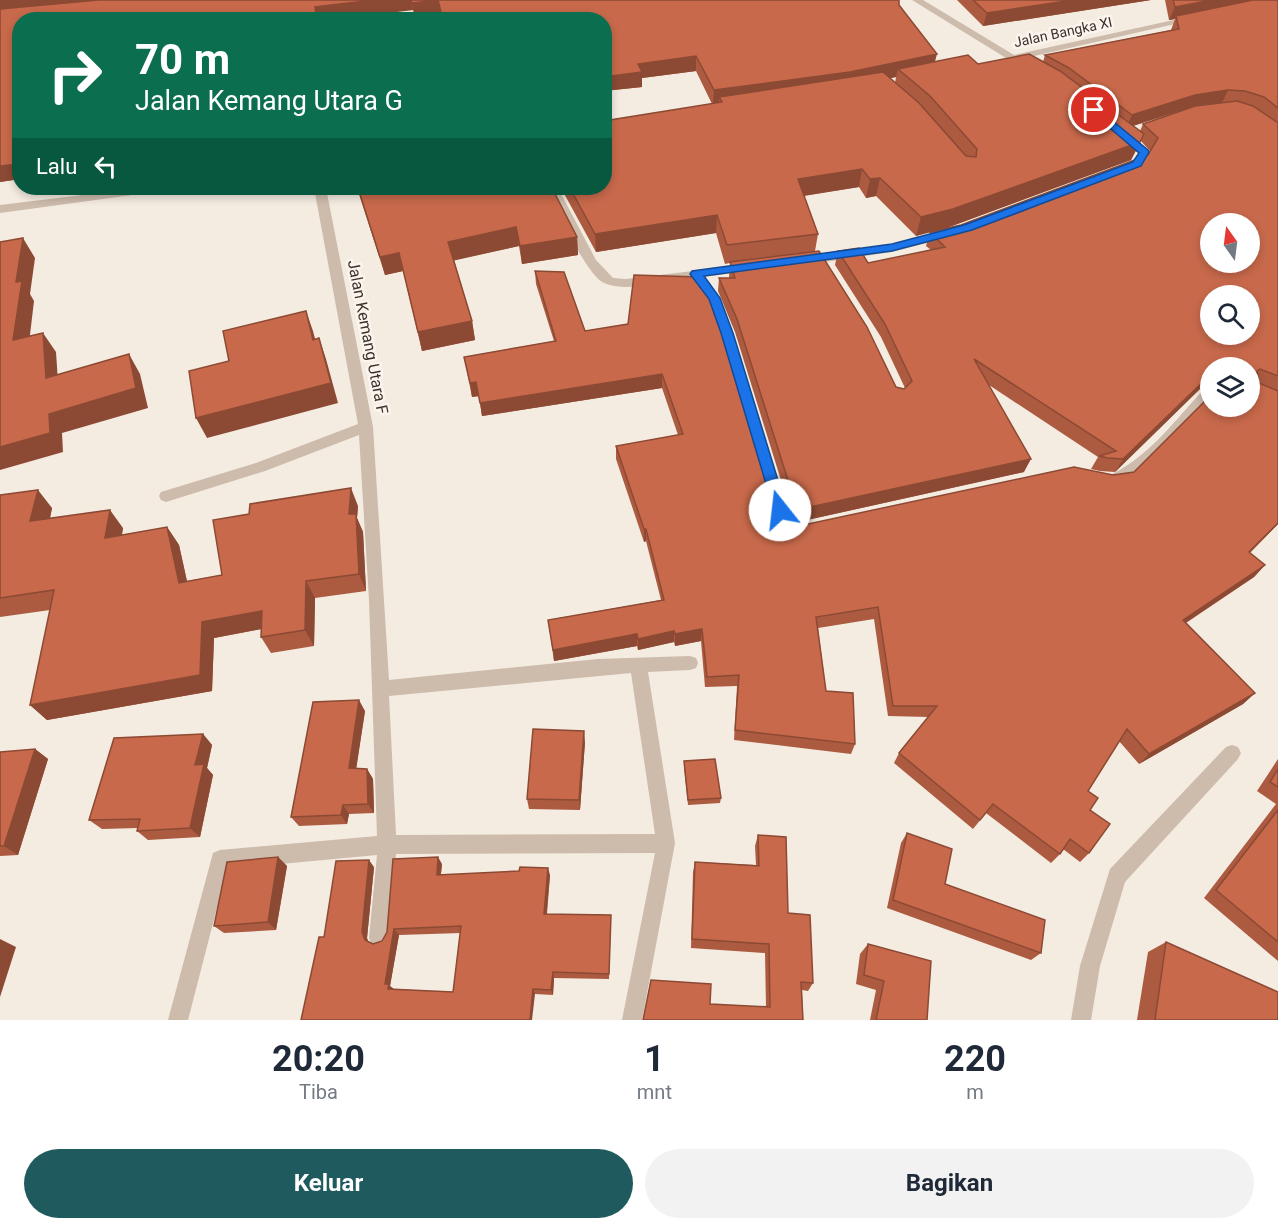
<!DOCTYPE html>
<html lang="id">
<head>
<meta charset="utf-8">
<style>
  body { margin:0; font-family:Roboto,sans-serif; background:#f2f2f3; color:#1f2937; height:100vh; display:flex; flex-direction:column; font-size:22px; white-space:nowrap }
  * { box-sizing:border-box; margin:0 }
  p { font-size:20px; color:#747a83 }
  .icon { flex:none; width:33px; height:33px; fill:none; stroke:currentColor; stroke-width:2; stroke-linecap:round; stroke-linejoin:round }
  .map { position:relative; height:1020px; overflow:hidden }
  .drawer { display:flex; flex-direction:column; background:#fff; flex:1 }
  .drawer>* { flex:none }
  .hud { position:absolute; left:12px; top:12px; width:600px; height:183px; border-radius:24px; box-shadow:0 3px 9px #0003; background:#0b6e4f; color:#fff; overflow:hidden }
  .needle { width:39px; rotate:346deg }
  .controls { position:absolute; left:1200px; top:213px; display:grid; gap:12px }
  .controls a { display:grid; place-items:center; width:60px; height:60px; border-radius:50%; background:#fff; box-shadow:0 3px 9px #0003; font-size:30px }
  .pin { position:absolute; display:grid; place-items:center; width:51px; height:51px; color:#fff; margin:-26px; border:3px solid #fff; border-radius:50%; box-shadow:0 2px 6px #0007 }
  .me { position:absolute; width:66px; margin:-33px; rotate:344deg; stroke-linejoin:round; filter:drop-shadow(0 0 4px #0008) }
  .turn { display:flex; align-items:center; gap:21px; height:126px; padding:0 24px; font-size:27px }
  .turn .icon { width:78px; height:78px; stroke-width:2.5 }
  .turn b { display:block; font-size:42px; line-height:51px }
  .then { display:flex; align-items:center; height:57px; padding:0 24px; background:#0003; gap:12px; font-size:22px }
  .eta { display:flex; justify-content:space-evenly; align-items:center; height:102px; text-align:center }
  .eta b { font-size:36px; font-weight:700; line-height:42px }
  .action { display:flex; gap:12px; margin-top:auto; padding:12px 24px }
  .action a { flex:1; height:69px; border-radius:36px; background:#1f5a5e; color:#fff; font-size:24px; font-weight:700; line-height:69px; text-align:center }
  .action a+a { background:#f2f2f3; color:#1f2937 }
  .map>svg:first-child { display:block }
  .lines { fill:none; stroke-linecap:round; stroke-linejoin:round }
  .minor { fill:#cdbbac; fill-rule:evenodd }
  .wall { fill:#ac5a40; fill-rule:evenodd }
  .shaded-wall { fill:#8c4a34 }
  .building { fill:#c8694b; stroke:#8c4a34; stroke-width:1.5; fill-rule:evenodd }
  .route { fill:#1a73e8; stroke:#114b97; stroke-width:1.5 }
  .labels { text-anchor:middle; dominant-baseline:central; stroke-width:5; stroke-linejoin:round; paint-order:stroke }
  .far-street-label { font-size:14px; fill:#3b302b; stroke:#fbf5ee }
  .street-label { font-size:16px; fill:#3b302b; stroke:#fbf5ee }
</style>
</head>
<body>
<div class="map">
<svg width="1278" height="1020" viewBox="0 0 1278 1020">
  <rect width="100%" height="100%" fill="#f4ebe1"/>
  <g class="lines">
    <path class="minor" d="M 912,0 L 923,0 L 1014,55 L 1192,16 L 1197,19 L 1021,59 L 1032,67 L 1027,70 L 1007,61 L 1006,58 Z
      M 1123,130 L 1149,152 L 1141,166 L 1129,170 L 1123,167 L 1133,162 L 1138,153 L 1118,133 Z
      M 140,188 L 168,188 L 162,191 L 0,213 L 0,205 Z
      M 314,188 L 326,188 L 373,427 L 389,680 L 598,659 L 690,656 L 696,658 L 698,663 L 696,668 L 690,670 L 648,672 L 675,843 L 642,1020 L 622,1020 L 655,853 L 396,854 L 389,938 L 386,945 L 379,948 L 372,945 L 369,938 L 377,855 L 227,869 L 188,1020 L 168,1020 L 213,853 L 220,850 L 377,836 L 369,600 L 359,435 L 265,471 L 166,502 L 161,500 L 159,496 L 161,492 L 256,463 L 358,424 ZM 631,673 L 655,834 L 396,835 L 389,696 Z
      M 548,188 L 558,188 L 596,260 L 613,278 L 626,279 L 752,264 L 752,270 L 748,271 L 704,277 L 720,298 L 733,333 L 787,507 L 797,521 L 794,525 L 784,525 L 772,510 L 721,333 L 708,299 L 692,278 C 668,281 626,293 604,283 C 587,276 554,206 548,188 Z
      M 946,230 L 952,234 L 950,237 L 892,252 L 805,265 L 799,261 L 805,257 L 892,244 Z
      M 1210,386 L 1210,399 C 1193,419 1133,494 1105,485 L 1103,481 L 1105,477 C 1146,461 1176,419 1205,388 Z
      M 1232,745 L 1238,747 L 1241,753 L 1238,759 L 1125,882 L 1100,966 L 1091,1020 L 1071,1020 L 1080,966 L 1110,869 L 1226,747 Z"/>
  </g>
  <path class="wall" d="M 0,0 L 899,5 L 935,62 L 978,64 L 1043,62 L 1045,55 L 1171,30 L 1175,19 L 1169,20 L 1165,0 L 1278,0 L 1278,524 L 1250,553 L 1265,565 L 1254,577 L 1186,623 L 1255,693 L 1243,704 L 1139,764 L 1119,741 L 1088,791 L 1090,810 L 1089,853 L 1080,862 L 1063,849 L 1060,854 L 1051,863 L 986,813 L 973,829 L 894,763 L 899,753 L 929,717 L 888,716 L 874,619 L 818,628 L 826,691 L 855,744 L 851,754 L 734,740 L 737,686 L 705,687 L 701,641 L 675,646 L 674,642 L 638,650 L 637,646 L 554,661 L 548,620 L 661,600 L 646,541 L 644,542 L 616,459 L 616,446 L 678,435 L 662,388 L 482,416 L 479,396 L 472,397 L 464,357 L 554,341 L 536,284 L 535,271 L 585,331 L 628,324 L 786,515 L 808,524 L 1134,472 L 1250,368 L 1210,368 L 1210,385 L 1209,384 L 1203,386 L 1115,472 L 1100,471 L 1091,469 L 1098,457 L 989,385 L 1024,472 L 807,520 L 795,515 L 789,506 L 735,332 L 718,291 L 719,278 L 729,278 L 730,263 L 725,264 L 716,233 L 596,252 L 561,188 L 604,188 L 712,104 L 696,71 L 642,78 L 642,87 L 604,91 L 604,20 L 442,20 L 441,14 L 415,17 L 413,10 L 20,20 L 20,179 L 0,182 ZM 896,77 L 895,83 L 890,78 ZM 1190,108 L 1143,124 L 1140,131 L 1133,126 ZM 1141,141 L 1150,151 L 1148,155 L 961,225 L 930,232 L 926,246 L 931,250 L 868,263 L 838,251 L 835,265 L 881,337 L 905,388 L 904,389 L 896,387 L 815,251 L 818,234 L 804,196 L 859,187 L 866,198 L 876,196 L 916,236 L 1131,160 Z
    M 957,0 L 1151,0 L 983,26 Z
    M 357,188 L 552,188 L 577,237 L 578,255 L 522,264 L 519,246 L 454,260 L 472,321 L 475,340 L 422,351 L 403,271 L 385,275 Z
    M 0,495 L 52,508 L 50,519 L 123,528 L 122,535 L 167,527 L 179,545 L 187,581 L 222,575 L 358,506 L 357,518 L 363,532 L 366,591 L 315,598 L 314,646 L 271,653 L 261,637 L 261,629 L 214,638 L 212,691 L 47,720 L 30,705 L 50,610 L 0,617 Z
    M 365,711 L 356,768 L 367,769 L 373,779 L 374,813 L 349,814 L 347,824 L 299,826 L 291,817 Z
    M 203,734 L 212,745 L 207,768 L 213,775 L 200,837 L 148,840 L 137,831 L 138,828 L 102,829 L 89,820 Z
    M 585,742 L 580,810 L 529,809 L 527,799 Z
    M 35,749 L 48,759 L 18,855 L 0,856 L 0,752 Z
    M 1278,759 L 1278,961 L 1204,898 L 1276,804 L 1257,791 Z
    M 684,761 L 721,798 L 720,803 L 688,805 L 684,767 Z
    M 907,833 L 945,884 L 1041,953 L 1031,960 L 887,908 L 901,843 Z
    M 758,835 L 813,983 L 808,991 L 802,990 L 803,1020 L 710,1004 L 766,1007 L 765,953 L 691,948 L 693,872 L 695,862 L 756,865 L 755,846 Z
    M 278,857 L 287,866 L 276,930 L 224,933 L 214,926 Z
    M 442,864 L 441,874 L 550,875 L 547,914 L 611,915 L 609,979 L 554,978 L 553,995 L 535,994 L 301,1020 L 324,937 L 374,867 L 367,938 L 368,942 L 373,944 L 382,941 ZM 461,933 L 453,992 L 393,989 L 390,986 L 399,935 Z
    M 1166,942 L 1278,1020 L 1137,1020 L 1148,952 Z
    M 868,944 L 927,1020 L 870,1020 L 876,990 L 856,984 L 860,954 Z"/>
  <path class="shaded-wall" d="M 0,0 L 146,0 L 0,14 Z
    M 374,0 L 411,0 L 413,10 L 333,20 L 317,20 L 315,7 Z
    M 438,0 L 441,14 L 415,17 L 412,3 Z
    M 1073,0 L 1151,0 L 983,26 L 987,13 Z
    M 1212,0 L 1271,0 L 1176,16 L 1175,19 L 1169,20 L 1175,7 Z
    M 937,54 L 933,69 L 898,69 L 896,77 L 848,87 L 722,102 L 719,97 L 719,104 L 713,105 L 714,90 Z
    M 696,56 L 696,71 L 642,78 L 642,87 L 604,91 L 604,77 L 638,64 Z
    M 1228,90 L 1222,103 L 1188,108 L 1126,128 L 1132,115 L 1195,95 Z
    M 1144,134 L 1131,160 L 947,228 L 916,236 L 921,217 Z
    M 18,164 L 20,166 L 20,179 L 0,182 L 0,166 Z
    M 862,169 L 859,187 L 795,197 L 798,179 Z
    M 880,178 L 876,196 L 866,198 L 870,179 Z
    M 717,215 L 716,233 L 596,252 L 595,234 Z
    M 516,227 L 519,246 L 452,261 L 448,242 Z
    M 577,237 L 578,255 L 522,264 L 520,246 Z
    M 23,238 L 35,258 L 30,294 L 34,301 L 27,360 L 13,340 L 16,282 Z
    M 399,253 L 403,271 L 385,275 L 380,257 Z
    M 306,311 L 313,331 L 321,361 L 313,340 Z
    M 472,321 L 475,340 L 422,351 L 418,332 Z
    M 43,333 L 56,352 L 59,397 L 46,378 Z
    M 319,338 L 326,359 L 338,403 L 207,438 L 196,418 Z
    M 129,354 L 140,374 L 148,408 L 62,433 L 63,452 L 0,470 L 0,447 L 49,414 Z
    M 662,374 L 662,388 L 482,416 L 480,403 Z
    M 1210,375 L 1210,382 L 1209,384 L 1203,386 L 1115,472 L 1123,459 Z
    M 476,382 L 479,396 L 472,397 L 470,383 Z
    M 1031,459 L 1024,472 L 807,520 L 810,507 Z
    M 351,488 L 358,506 L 357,518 L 363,532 L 366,591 L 359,574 L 349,514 Z
    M 38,490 L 52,508 L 45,539 L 30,521 Z
    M 110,510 L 123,528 L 118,555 L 105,538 Z
    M 1278,523 L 1278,524 L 1238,564 L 1249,552 Z
    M 167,527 L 179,545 L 191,600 L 179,583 Z
    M 644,529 L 646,529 L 646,541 L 644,542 Z
    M 1265,565 L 1254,577 L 1173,631 L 1183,620 Z
    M 306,581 L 315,598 L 314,646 L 305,630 Z
    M 262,611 L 272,627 L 214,638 L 212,691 L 47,720 L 30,705 L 202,622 Z
    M 702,629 L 701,641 L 675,646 L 675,634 Z
    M 674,631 L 674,642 L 638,650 L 638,639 Z
    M 637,634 L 637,646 L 554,661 L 553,650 Z
    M 1255,693 L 1243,704 L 1139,764 L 1149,754 Z
    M 359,700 L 365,711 L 355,777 L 349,768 Z
    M 584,731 L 585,742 L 580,810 L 579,800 Z
    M 203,734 L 212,745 L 207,768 L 213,775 L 200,837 L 190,828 L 195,765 Z
    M 35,749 L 48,759 L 18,855 L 4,846 Z
    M 367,769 L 373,779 L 374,813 L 368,804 Z
    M 343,805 L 349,814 L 347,824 L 341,815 Z
    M 278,857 L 287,866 L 276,930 L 268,922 Z
    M 438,857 L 442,864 L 440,881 L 437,875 Z
    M 369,860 L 374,867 L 367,938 L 370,946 L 365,940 L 362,932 Z
    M 548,868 L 550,875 L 546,920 L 544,914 Z
    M 394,929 L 399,935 L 390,986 L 394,989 L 388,989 L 385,984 Z
    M 0,939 L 16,947 L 0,997 Z
    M 553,972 L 554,978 L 553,995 L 551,990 Z
    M 533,989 L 535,994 L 532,1020 L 530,1020 Z"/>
  <path class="building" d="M 99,0 L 374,0 L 315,7 L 317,20 L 20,20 L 20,167 L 17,168 L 18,164 L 0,166 L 0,9 Z
    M 411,0 L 899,0 L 899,5 L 937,54 L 850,72 L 714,90 L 696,56 L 638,64 L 642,72 L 604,77 L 604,20 L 443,20 L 438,0 L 412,3 Z
    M 973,0 L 1073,0 L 987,13 Z
    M 1173,0 L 1212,0 L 1175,7 Z
    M 1253,0 L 1278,0 L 1278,108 L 1264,97 L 1245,91 L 1228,90 L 1195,95 L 1132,115 L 1069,68 L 1045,55 L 1179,29 L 1176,16 Z
    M 1029,54 L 1060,71 L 1144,134 L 1140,142 L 953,209 L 921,217 L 880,178 L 870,179 L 862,169 L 798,179 L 818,234 L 727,245 L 717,215 L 595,234 L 570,188 L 604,188 L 604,121 L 722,102 L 719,97 L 883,72 L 919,103 L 966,156 L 976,157 L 977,149 L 930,96 L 898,69 L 968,55 L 978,64 Z
    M 1237,101 L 1253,106 L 1278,123 L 1278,376 L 1260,369 L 1257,371 L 1259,383 L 1278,391 L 1278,523 L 1249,552 L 1265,565 L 1183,620 L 1255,693 L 1149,754 L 1127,729 L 1088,791 L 1098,798 L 1090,810 L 1110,824 L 1089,853 L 1070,839 L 1060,854 L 993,804 L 980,820 L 899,753 L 937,706 L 893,706 L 878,607 L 816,617 L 826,691 L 853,693 L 855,744 L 735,730 L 739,675 L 707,677 L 702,629 L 675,634 L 674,631 L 638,639 L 637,634 L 553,650 L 548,620 L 664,600 L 646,529 L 644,529 L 616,446 L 683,434 L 662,374 L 480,403 L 476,382 L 470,383 L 464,357 L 556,341 L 535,271 L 564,272 L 585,331 L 628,324 L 634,275 L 700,277 L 707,287 L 720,320 L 772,498 L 786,515 L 808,524 L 1074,467 L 1113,475 L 1134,472 L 1210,396 L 1210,406 L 1250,406 L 1250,368 L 1210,368 L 1210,375 L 1123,459 L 1108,458 L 1099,456 L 1116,451 L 974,359 L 1031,459 L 810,507 L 798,503 L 792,493 L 737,319 L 719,278 L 735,278 L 730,262 L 819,251 L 867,327 L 896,387 L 904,389 L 912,381 L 885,324 L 838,251 L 859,248 L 868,263 L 945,247 L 930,232 L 961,225 L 1148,155 L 1158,138 L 1143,124 L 1195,106 ZM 1210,224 L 1250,224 L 1250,262 L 1210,262 ZM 1210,296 L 1250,296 L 1250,334 L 1210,334 Z
    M 358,188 L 552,188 L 577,237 L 520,246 L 516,227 L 448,242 L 472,321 L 418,332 L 399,253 L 380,257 Z
    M 23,238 L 16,282 L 22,281 L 13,340 L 43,333 L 46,378 L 129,354 L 136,388 L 49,414 L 50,433 L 0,447 L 0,242 Z
    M 306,311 L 313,340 L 319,338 L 331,383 L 196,418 L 189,371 L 229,361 L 223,331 Z
    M 351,488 L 349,514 L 356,514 L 359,574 L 306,581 L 305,630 L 261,637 L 262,611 L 202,622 L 200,675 L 30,705 L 54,590 L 0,598 L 0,495 L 38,490 L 30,521 L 110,510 L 105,538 L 167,527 L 179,583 L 222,575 L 213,520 L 249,514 L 250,504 Z
    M 359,700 L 349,768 L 367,769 L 368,804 L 343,805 L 341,815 L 291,817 L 313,702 Z
    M 533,729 L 584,731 L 579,800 L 527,799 Z
    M 203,734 L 195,765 L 204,764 L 190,828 L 137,831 L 140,819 L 89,820 L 114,738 Z
    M 35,749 L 4,846 L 0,846 L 0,752 Z
    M 715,759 L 721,798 L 688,800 L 684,761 Z
    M 1278,769 L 1278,787 L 1270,782 Z
    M 1278,810 L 1278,942 L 1216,890 Z
    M 907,833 L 952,849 L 945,884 L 1045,920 L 1041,953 L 893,900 Z
    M 758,835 L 786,837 L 788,913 L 810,915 L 813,983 L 801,982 L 803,1020 L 643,1020 L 651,980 L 711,984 L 710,1004 L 770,1007 L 769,944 L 692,939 L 695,862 L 759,866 Z
    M 278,857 L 268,922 L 214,926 L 227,862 Z
    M 438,857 L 437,875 L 519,871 L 520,867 L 548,868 L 544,914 L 611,915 L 609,974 L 553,972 L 551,990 L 533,989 L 530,1020 L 301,1020 L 319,937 L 324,937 L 336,861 L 369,860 L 362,932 L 365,940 L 373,944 L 382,941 L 387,932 L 393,859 ZM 461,926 L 453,992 L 388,989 L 389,984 L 385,984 L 394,929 Z
    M 1166,942 L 1278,992 L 1278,1020 L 1155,1020 Z
    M 868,944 L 931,961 L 927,1020 L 876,1020 L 884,981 L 864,975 Z"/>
  <path class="route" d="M 1091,108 L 1097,108 L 1148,150 L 1149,152 L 1141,166 L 972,230 L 892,251 L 704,276 L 720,298 L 733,333 L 787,510 L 780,516 L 775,514 L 721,333 L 709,299 L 690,274 L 692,271 L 892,244 L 964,225 L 1133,162 L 1139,153 L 1091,112 Z"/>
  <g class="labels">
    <g class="far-street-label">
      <text transform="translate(1063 32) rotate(-12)">Jalan Bangka XI</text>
    </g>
    <g class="street-label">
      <text transform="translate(368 337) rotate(79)">Jalan Kemang Utara F</text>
    </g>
  </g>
</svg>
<div class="controls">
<a><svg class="needle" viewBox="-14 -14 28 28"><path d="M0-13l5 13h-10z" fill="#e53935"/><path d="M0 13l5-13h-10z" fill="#747a83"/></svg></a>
<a><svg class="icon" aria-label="search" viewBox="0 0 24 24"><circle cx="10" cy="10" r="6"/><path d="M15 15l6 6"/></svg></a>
<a><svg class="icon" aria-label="layers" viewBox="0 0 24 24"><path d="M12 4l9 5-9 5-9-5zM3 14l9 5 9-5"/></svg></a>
</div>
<div class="pin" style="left:1094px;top:110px;background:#d93025"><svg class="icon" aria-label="arrive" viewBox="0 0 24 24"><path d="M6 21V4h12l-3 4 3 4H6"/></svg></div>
<svg class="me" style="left:780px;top:510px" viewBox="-20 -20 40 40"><circle r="19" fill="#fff"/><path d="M0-13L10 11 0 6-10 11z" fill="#1a73e8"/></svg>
<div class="hud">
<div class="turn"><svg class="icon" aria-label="right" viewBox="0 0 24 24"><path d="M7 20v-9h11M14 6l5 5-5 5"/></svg><div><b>70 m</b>Jalan Kemang Utara G</div></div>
<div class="then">Lalu<svg class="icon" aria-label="left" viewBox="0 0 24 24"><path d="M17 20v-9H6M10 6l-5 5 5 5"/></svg></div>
</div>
</div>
<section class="drawer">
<div class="eta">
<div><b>20:20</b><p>Tiba</p></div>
<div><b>1</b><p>mnt</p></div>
<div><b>220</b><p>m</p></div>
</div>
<div class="action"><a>Keluar</a><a>Bagikan</a></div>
</section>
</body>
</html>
